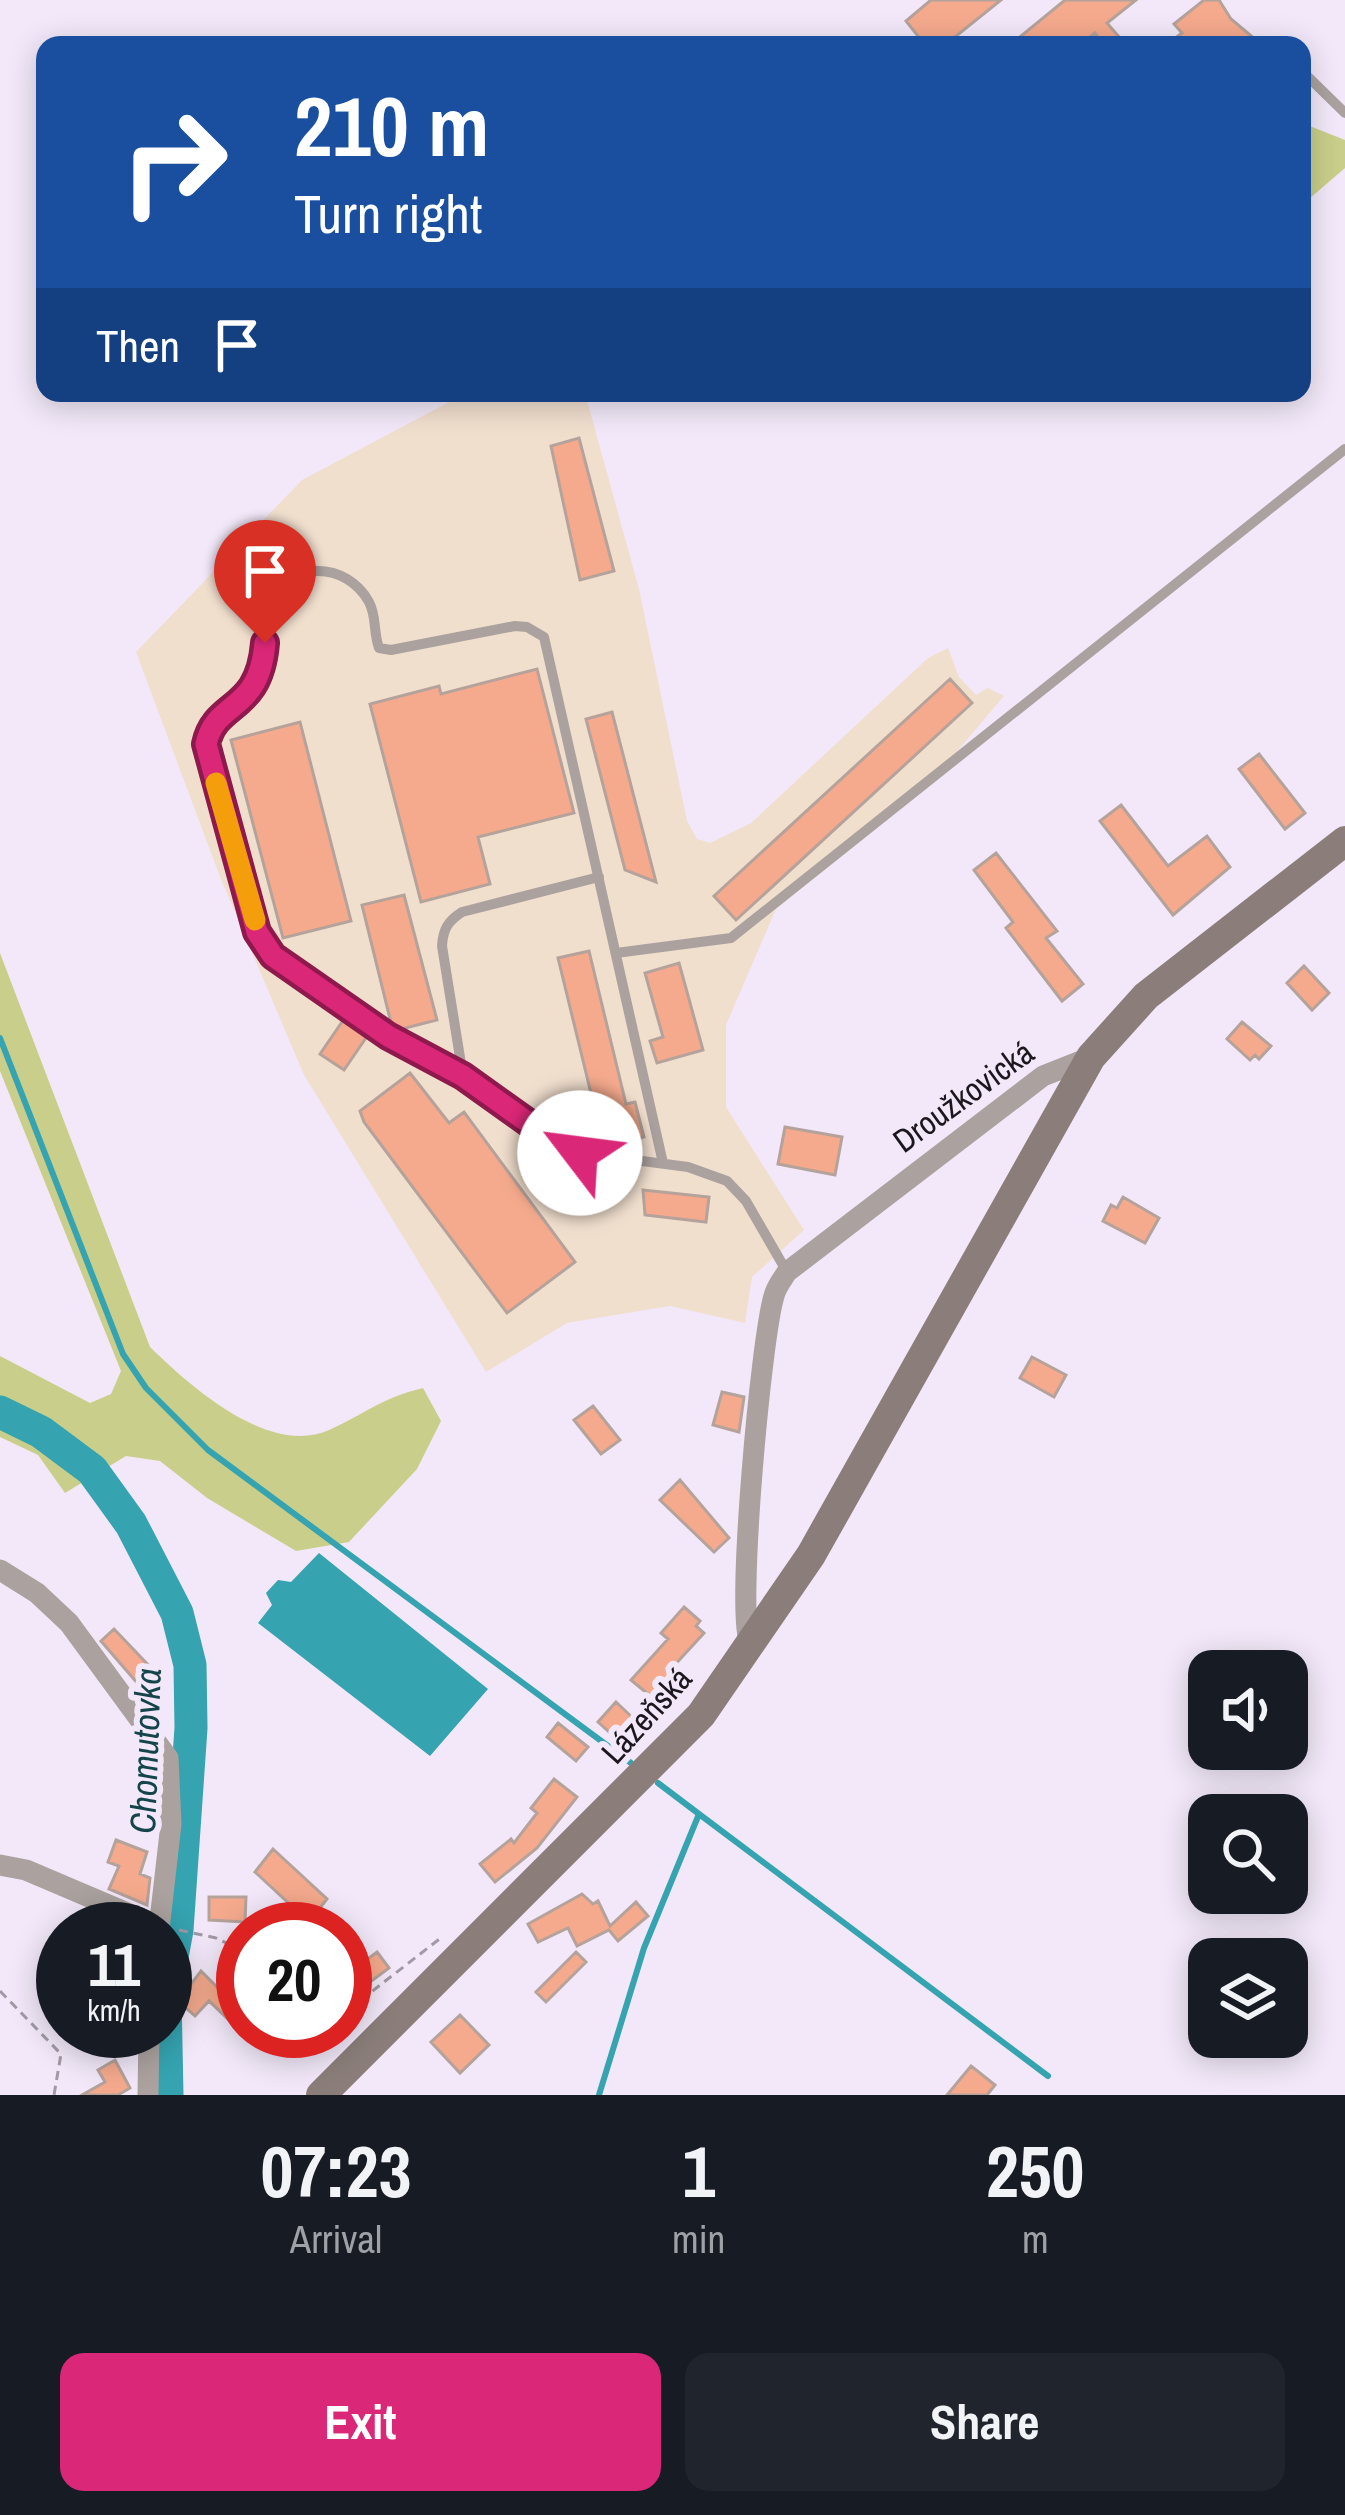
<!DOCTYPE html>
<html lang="en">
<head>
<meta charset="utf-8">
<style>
  body { margin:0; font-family:"Archivo Narrow",sans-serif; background:#20242c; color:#f1f3f6; height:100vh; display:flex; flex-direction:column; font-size:45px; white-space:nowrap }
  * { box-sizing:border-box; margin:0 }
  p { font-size:39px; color:#9ea1a6 }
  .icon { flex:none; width:66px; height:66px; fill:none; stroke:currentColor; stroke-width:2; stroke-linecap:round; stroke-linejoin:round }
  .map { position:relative; height:2095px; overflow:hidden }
  .sheet { display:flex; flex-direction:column; background:#171b24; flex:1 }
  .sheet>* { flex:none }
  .guide { position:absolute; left:36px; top:36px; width:1275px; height:366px; border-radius:24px; box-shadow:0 6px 30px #0003; background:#1a4fa0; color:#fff; overflow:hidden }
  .buttons { position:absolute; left:1188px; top:1650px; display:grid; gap:24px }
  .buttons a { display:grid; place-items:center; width:120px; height:120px; border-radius:24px; background:#171b24; box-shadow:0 6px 30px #0003; font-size:60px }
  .speed { position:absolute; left:36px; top:1902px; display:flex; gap:24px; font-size:60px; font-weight:700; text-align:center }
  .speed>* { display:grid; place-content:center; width:156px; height:156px; border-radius:50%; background:#171b24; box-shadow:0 6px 30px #0003; line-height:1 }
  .speed small { font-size:30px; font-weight:400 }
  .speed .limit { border:18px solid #d22; background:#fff; color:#111 }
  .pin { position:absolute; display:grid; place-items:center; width:102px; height:102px; color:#fff; margin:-123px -51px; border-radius:50% 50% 50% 0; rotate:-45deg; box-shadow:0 0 12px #0007 }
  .pin .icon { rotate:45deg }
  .me { position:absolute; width:132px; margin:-66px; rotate:300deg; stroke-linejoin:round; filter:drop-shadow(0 0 9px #0008) }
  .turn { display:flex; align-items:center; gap:42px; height:252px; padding:0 60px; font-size:54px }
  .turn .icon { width:156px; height:156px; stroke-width:2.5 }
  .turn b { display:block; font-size:84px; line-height:102px }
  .then { display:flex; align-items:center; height:114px; padding:0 60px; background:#0003; gap:24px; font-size:45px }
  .eta { display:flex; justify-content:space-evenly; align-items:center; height:204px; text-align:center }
  .eta b { font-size:72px; font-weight:700; line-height:84px }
  .action { display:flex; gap:24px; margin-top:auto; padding:24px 60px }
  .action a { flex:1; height:138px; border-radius:24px; background:#db2777; color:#fff; font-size:48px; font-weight:700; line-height:138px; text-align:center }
  .action a+a { background:#20242c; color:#f1f3f6 }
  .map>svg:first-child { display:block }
  .industrial { fill:#f1dfce }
  .green { fill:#c9cf8a }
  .water { fill:#35a3b0 }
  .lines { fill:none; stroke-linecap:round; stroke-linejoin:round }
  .stream { stroke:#35a3b0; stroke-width:6 }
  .river { stroke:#35a3b0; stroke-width:33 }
  .building { fill:#f5aa8d; stroke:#b5a29b; stroke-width:3 }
  .path { stroke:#a19aa6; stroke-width:3; stroke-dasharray:9 6; stroke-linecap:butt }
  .lane { stroke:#aba29f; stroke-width:10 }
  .street { stroke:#aba29f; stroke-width:21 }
  .secondary { stroke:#8b7e7a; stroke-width:30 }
  .route-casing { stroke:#8e194d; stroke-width:30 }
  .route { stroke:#db2777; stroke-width:21 }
  .slow { stroke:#f59e0b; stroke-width:21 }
  .labels { text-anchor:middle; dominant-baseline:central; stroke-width:12; stroke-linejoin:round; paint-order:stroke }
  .street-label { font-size:33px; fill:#1b171d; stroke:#f2e8f9 }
  .water-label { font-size:36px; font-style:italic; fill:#15454b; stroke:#f2e8f9 }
</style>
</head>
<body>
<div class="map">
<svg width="1345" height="2095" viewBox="0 0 1345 2095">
  <rect width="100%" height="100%" fill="#f2e8f9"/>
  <path class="industrial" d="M 466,393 L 585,393 L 639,589 L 687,821 L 697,839 L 710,843 L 751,823 L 928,658 L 948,648 L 959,677 L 976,695 L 988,688 L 1004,696 L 926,788 L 776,909 L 726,1025 L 726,1107 L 804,1230 L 752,1277 L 745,1323 L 670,1306 L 567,1323 L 486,1372 L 304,1075 L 220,877 L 136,652 L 302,480 Z"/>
  <path class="green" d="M 1302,123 L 1345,140 L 1345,168 L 1302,205 Z
    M 0,953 L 150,1347 C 190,1386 269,1457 329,1430 C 365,1414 381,1398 423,1388 L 441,1421 L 417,1469 L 349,1542 L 296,1551 L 207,1498 L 160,1461 L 126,1456 L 65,1493 L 38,1455 L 0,1437 L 0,1356 L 90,1403 L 111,1394 L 121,1371 L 0,1071 Z"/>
  <path class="water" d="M 319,1553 L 488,1689 L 430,1756 L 258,1623 L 272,1605 L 266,1593 L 278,1580 L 291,1582 Z"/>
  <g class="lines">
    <path class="stream" d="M 0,1038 L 123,1354 L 146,1388 L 208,1450 L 631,1763
      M 699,1814 L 1048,2076
      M 599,2095 L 644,1948 L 699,1814 L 658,1783"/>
    <path class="river" d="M 0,1412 L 41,1432 L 92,1470 L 131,1524 L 177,1613 L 190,1665 L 191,1728 L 177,1930 L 165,1995 L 167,2095"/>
  </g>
  <path class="building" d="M 931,0 L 1001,0 L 945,45 L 925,45 L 906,21 Z
    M 1065,0 L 1136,0 L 1107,23 L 1126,45 L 1104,45 L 1095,33 L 1080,45 L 1010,45 Z
    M 1204,0 L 1219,0 L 1231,19 L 1262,45 L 1166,45 L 1182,33 L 1174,24 Z
    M 579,438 L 614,571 L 580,580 L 551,446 Z
    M 537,669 L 574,813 L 478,837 L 490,884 L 421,902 L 370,704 L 439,686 L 441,694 Z
    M 950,679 L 972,703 L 736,920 L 714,896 Z
    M 612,712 L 656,882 L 625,870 L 586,719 Z
    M 300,722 L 351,921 L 283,938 L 231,740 Z
    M 1259,754 L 1305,813 L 1285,829 L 1239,769 Z
    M 1121,805 L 1168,866 L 1207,836 L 1230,867 L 1173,915 L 1100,821 Z
    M 996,853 L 1057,931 L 1046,938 L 1083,984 L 1062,1001 L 1006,928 L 1013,922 L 974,870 Z
    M 404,895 L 437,1020 L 398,1030 L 392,1027 L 362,905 Z
    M 589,951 L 626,1104 L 635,1102 L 644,1137 L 604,1146 L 593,1145 L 587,1120 L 597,1118 L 558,958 Z
    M 679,963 L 703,1050 L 657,1063 L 650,1041 L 663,1037 L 645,973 Z
    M 1304,966 L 1329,993 L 1312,1010 L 1287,983 Z
    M 344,1019 L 368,1035 L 344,1070 L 320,1054 Z
    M 1242,1022 L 1271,1046 L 1259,1059 L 1255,1055 L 1250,1060 L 1227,1039 Z
    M 410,1073 L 449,1123 L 464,1112 L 575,1262 L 507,1313 L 364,1122 L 360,1111 Z
    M 785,1127 L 842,1137 L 835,1175 L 778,1164 Z
    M 643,1190 L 709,1197 L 706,1222 L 645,1215 Z
    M 1123,1197 L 1159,1218 L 1145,1243 L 1103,1221 L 1111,1205 L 1117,1208 Z
    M 1032,1357 L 1066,1375 L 1054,1397 L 1020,1378 Z
    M 722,1392 L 744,1397 L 739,1432 L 713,1425 Z
    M 593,1406 L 620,1440 L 601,1454 L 574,1420 Z
    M 680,1480 L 729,1538 L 714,1552 L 660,1500 Z
    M 684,1607 L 700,1621 L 696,1626 L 704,1633 L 671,1669 L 671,1677 L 656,1694 L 649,1695 L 631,1680 L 668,1639 L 661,1633 Z
    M 114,1629 L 154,1671 L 139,1685 L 101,1641 Z
    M 616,1702 L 634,1719 L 617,1739 L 598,1722 Z
    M 558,1723 L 588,1747 L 576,1761 L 547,1737 Z
    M 554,1779 L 577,1797 L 537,1848 L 495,1882 L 480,1864 L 511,1839 L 514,1843 L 537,1813 L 531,1808 Z
    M 116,1840 L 147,1852 L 140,1874 L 150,1878 L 147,1905 L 109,1889 L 119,1866 L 108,1862 Z
    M 273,1849 L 327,1899 L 309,1922 L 255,1872 Z
    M 582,1894 L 593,1904 L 598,1901 L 610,1926 L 636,1902 L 648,1916 L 618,1941 L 609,1930 L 577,1946 L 568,1928 L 538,1942 L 528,1924 Z
    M 209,1897 L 246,1897 L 245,1922 L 209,1920 Z
    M 377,1952 L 389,1968 L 354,1994 L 345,1976 Z
    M 576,1952 L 586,1962 L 546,2002 L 536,1992 Z
    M 243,1962 L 243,2017 L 234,2025 L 209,2001 L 195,2016 L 178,2001 L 201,1971 L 221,1991 Z
    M 460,2015 L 489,2045 L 460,2073 L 431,2042 Z
    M 115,2060 L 130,2088 L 118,2095 L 82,2095 L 105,2082 L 98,2070 Z
    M 971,2066 L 995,2085 L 987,2095 L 947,2095 Z"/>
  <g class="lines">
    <path class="path" d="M 179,1930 L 216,1938 L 243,1951
      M 0,1991 L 61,2054 L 54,2095
      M 345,2002 L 366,1996 L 442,1937
      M 345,2012 L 358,2021"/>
    <path class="lane" d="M 1302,71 L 1345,113
      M 616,953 L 731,938 L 1345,449
      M 463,1076 L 442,946 C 443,929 448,921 462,912 L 599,877
      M 663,1163 L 544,637 L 527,627 L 515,626 L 391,650 L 379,648 C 373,632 377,617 369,602 C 347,561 288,560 269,603 C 259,627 265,654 261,679 L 209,729 L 206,744 L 257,932 L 273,956 L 388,1036 L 463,1076 L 555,1141 L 581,1153 L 688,1167 L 727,1181 L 746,1201 L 787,1272"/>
    <path class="street" d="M 0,1570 L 37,1593 L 69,1623 L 168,1758 L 171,1824 L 159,1929
      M 750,1644 C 736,1613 761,1339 774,1296 C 776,1287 782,1280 787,1272 L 1043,1076 L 1091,1057
      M 0,1865 L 26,1870 L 160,1927
      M 148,2095 L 149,2031"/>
    <path class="secondary" d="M 321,2095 L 701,1715 L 811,1555 L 1091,1057 L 1146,996 L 1345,841"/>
  </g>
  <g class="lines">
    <defs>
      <path id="route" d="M 265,643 C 259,714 216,699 206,744 L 257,932 L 273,956 L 388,1036 L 463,1076 L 554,1141 L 580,1153"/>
    </defs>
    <use href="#route" class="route-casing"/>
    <use href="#route" class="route"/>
    <path class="slow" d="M 216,783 L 255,920"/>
  </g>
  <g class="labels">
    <g class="street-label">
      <text transform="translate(963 1096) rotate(-36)">Droužkovická</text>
      <text transform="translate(646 1715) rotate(-48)">Lázeňská</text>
    </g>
    <g class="water-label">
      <text transform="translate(145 1751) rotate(-88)">Chomutovka</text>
    </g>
  </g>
</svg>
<div class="buttons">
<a><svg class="icon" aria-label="sound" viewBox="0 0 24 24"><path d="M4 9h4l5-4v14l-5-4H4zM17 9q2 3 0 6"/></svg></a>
<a><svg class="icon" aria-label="search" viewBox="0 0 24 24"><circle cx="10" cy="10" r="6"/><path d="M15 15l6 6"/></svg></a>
<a><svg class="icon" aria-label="layers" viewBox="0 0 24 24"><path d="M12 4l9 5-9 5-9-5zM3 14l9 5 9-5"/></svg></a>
</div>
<div class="speed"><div>11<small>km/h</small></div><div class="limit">20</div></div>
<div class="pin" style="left:265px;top:643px;background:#d93025"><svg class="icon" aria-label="arrive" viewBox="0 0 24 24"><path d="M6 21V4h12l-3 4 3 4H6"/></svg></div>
<svg class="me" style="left:580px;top:1153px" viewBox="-20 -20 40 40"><circle r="19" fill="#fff"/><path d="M0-13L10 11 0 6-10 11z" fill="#db2777"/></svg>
<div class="guide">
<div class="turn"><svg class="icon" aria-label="right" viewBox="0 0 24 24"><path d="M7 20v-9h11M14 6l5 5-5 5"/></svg><div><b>210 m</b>Turn right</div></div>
<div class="then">Then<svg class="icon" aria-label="arrive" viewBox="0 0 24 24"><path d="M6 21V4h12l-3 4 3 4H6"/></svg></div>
</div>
</div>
<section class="sheet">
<div class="eta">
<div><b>07:23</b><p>Arrival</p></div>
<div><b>1</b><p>min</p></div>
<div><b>250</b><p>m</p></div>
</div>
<div class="action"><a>Exit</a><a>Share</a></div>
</section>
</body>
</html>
